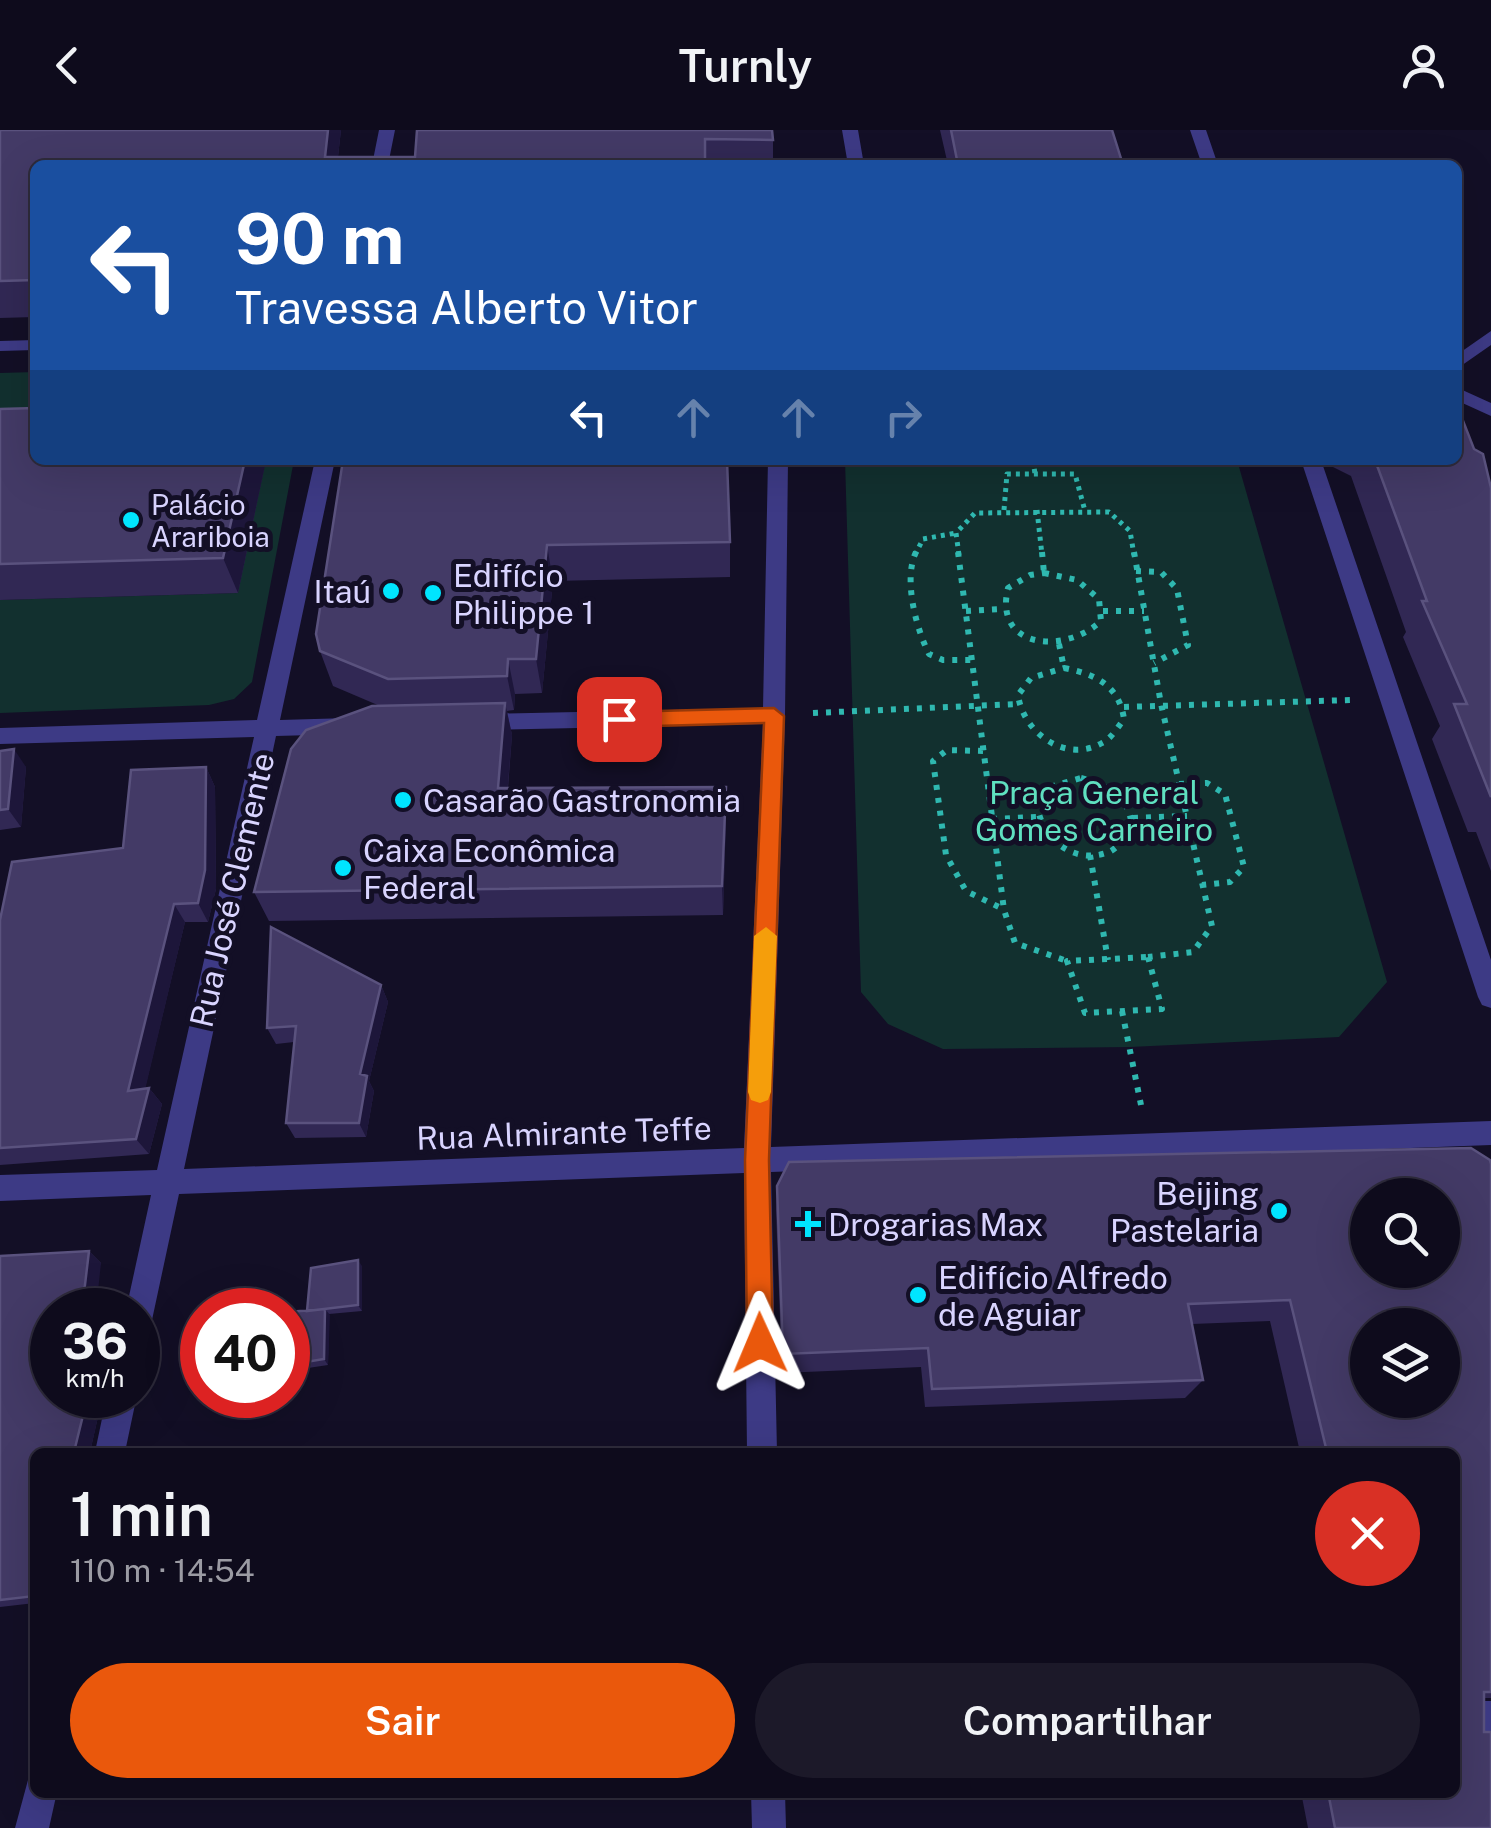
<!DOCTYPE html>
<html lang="pt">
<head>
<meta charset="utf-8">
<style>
  body { margin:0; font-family:"Public Sans",sans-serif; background:#1c1929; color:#f1f3f6; height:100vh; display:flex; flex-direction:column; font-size:38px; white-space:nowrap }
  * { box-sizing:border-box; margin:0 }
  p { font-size:32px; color:#9b9ba3 }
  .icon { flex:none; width:55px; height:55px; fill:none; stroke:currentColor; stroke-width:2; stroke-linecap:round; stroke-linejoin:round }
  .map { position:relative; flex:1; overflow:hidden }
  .side { position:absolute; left:30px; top:1318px; width:1430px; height:350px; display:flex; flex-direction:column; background:#0e0b1c; border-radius:15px; box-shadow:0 10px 40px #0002,0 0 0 2px #2e2b3b }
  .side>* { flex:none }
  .guide { position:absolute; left:30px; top:30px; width:1432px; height:305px; border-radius:15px; box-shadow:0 10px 40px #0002,0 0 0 2px #2e2b3b; background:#1a4fa0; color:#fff; overflow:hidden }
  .tools { position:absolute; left:1350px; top:1048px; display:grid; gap:20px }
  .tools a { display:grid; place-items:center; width:110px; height:110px; border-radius:50%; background:#0e0b1c; box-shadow:0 10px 40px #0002,0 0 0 2px #2e2b3b; font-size:50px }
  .speed { position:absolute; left:30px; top:1158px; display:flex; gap:20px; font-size:50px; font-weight:700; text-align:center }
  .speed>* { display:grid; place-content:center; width:130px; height:130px; border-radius:50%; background:#0e0b1c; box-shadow:0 10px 40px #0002,0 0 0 2px #2e2b3b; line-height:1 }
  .speed small { font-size:25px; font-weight:400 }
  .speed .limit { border:15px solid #d22; background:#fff; color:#111 }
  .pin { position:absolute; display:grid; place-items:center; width:85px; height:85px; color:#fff; margin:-42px; border-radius:20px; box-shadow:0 5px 15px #0006 }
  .me { position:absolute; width:110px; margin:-55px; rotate:359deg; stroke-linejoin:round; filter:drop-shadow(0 0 8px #0008) }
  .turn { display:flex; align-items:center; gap:35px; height:210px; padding:0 40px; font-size:45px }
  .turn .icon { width:130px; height:130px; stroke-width:2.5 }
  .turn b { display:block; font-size:70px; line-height:85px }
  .lanes { display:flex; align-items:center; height:95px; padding:0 40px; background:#0003; justify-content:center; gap:50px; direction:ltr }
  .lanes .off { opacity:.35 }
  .round { display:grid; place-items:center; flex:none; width:105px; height:105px; border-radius:52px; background:#1c1929 }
  .overview { display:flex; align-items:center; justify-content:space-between; height:170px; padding:0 40px }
  h1 { font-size:60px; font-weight:600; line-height:75px }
  .primary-button { display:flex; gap:20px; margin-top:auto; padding:20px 40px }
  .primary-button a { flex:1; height:115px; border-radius:60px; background:#ea580c; color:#fff; font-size:40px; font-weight:600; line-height:115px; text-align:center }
  .primary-button a+a { background:#1c1929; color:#f1f3f6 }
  header { display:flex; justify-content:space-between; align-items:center; height:130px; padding:0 40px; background:#0e0b1c; font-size:45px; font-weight:600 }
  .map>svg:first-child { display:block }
  .green { fill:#12302f }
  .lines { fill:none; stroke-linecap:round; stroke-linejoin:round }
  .path-far1 { stroke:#2fb8b0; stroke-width:5; stroke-dasharray:4 5; stroke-linecap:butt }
  .path { stroke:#2fb8b0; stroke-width:6; stroke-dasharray:5 8; stroke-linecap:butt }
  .minor { fill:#3d3a85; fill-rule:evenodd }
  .wall { fill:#312854 }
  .shaded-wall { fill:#1d163a }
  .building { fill:#433a66; stroke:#5a527e; stroke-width:2.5; fill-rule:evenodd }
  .route { fill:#ea580c; stroke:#983908; stroke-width:2.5 }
  .slow { fill:#f59e0b }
  .poi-dot { fill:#00e5ff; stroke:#130f26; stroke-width:4 }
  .labels { text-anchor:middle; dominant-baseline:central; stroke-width:10; stroke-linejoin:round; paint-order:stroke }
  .far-poi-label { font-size:28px; fill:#d9d4ff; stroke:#130f26; text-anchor:start }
  .poi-label { font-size:32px; fill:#d9d4ff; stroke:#130f26; text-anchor:start }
  .park-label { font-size:32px; fill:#5fe0c0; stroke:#130f26 }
  .street-label { font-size:32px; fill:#d9d4ff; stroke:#130f26 }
</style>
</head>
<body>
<header><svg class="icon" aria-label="back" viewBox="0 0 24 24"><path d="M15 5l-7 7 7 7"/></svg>Turnly<svg class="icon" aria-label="person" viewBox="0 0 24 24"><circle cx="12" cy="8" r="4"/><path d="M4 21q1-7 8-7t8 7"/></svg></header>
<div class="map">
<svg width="1491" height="1698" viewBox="0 0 1491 1698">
  <rect width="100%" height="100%" fill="#130f26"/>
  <path class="green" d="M 35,242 L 35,316 L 0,340 L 0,243 Z
    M 266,330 L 294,330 L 252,552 L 234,569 L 209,575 L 0,583 L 0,470 L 237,463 Z
    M 845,330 L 1237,330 L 1387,852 L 1339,907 L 1130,917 L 943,919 L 888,894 L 861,862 Z"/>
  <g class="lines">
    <path class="path-far1" d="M 1033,330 L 1035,344
      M 1004,380 L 1007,344 L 1075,344 L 1085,381
      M 1037,380 L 1042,425
      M 915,425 L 923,409 L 956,403
      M 959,425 L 956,403 L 975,383 L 1109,382 L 1130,401 L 1134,425"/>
    <path class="path" d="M 916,422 C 903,449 916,498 929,524 L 943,530 L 972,530
      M 958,422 L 1004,780 L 1015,813 L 1067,831
      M 1042,422 L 1044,443
      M 1134,422 L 1161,574 L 1212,796 L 1193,822 L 1148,827
      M 1136,441 L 1161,442 L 1177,459 L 1188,515 L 1154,533
      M 1044,443 L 1077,450 L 1099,469 L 1101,491 C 1066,524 993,520 1008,458 L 1030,445 Z
      M 966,481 L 1003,479
      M 1103,481 L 1144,481
      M 1059,514 L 1064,538
      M 1064,538 C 1095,544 1119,555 1124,589 C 1118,597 1111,609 1102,613 C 1065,634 1023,602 1018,565 L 1031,548 Z
      M 1124,577 L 1352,570
      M 813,583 L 1017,574
      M 983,621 L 947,620 L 933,631 L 946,725 L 966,761 L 1003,779
      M 1081,648 C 1110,655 1131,668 1132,700 C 1125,707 1118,718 1109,722 C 1073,736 1039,707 1037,672 L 1050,657 Z
      M 1179,654 L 1207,653 L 1225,664 L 1244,737 L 1230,752 L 1202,755
      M 1133,688 L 1187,686
      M 992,689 L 1036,687
      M 1090,725 L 1108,830
      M 1148,827 L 1162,879 L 1085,883 L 1067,831 Z
      M 1122,881 L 1141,975"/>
    <path class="minor" d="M 379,0 L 395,0 L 388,35 L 372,35 Z
      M 842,0 L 858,0 L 864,35 L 848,35 Z
      M 1190,0 L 1206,0 L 1218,35 L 1202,35 Z
      M 1491,201 L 1491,215 L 1458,238 L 1458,224 Z
      M 35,210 L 35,220 L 0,221 L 0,211 Z
      M 1458,258 L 1491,273 L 1491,286 L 1458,271 Z
      M 315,330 L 335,330 L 280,590 L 349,588 L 360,596 L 349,604 L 276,606 L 184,1039 L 744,1018 L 763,594 L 479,600 L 468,592 L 479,584 L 763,578 L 768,330 L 788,330 L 785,586 L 771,1017 L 1491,991 L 1491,1015 L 771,1042 L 777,1322 L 747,1322 L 744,1043 L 179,1064 L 152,1190 L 148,1200 L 138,1204 L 138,1180 L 126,1180 L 151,1065 L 0,1071 L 0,1045 L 157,1040 L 254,607 L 0,614 L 0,598 L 257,590 Z
      M 1301,330 L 1321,330 L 1491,830 L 1491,878 L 1482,875 L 1478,867 Z
      M 107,1265 L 137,1265 L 125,1322 L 95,1322 Z
      M 1455,1571 L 1491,1571 L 1491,1605 L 1455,1605 Z
      M 35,1647 L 35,1662 L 57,1662 L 49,1698 L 15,1698 L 28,1650 Z
      M 751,1662 L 785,1662 L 786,1698 L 752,1698 Z"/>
  </g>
  <path class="wall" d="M 0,0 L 341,0 L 338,27 L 415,27 L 417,0 L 773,10 L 773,35 L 35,35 L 35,187 L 0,188 Z
    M 940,0 L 1112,0 L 1123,35 L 948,35 Z
    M 0,279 L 266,330 L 238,463 L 0,470 Z
    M 343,330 L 730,412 L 730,447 L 553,451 L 542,563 L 515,564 L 514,580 L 507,581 L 512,605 L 508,658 L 726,688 L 723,785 L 269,791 L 254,762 L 380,576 L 333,556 L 320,521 Z
    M 1329,330 L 1458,330 L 1491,358 L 1491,741 L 1476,702 L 1468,702 L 1432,609 L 1440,596 L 1403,507 L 1406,502 L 1351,346 L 1331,336 Z
    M 0,621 L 26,637 L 21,697 L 0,700 Z
    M 206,637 L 215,657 L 216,759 L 208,792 L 185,792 L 145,958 L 149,958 L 162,974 L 149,1024 L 0,1035 L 0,790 L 123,718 Z
    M 381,855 L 388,872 L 369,951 L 374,961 L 366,1007 L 295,1008 L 286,993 L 294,912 L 276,914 L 267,898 Z
    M 1491,1034 L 1491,1568 L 1484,1568 L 1484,1602 L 1491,1698 L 1308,1698 L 1301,1662 L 1455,1662 L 1455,1322 L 1300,1322 L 1270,1191 L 1192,1194 L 1203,1250 L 1185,1268 L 925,1277 L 921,1237 L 782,1243 L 776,1080 L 777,1056 Z
    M 89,1121 L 101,1133 L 52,1265 L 103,1265 L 90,1322 L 35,1322 L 35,1473 L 0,1477 L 0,1126 Z
    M 362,1136 L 362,1181 L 329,1184 L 328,1235 L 288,1241 L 288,1182 L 307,1181 Z"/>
  <path class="shaded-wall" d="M 328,0 L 341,0 L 337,35 L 325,27 Z
    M 245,330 L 266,330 L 238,463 L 223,428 Z
    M 547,415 L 553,451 L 542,563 L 536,529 Z
    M 508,529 L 515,564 L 514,580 L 507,546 Z
    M 505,573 L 512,605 L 505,689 L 498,658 Z
    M 14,619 L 26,637 L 21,697 L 8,679 Z
    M 206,637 L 215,657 L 216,759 L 208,792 L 198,773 Z
    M 726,657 L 726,688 L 723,785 L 722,756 Z
    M 174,774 L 185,792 L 141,977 L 128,961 Z
    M 381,855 L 388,872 L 369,951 L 374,961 L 366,1007 L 359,993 L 360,944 Z
    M 149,958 L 162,974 L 149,1024 L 136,1009 Z
    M 89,1121 L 101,1133 L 96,1180 L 82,1180 Z
    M 358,1130 L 362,1136 L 362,1181 L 358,1175 Z
    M 325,1179 L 330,1185 L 328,1235 L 324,1229 Z
    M 88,1265 L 103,1265 L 90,1322 L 74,1322 Z"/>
  <path class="building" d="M 0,0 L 328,0 L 325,27 L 415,27 L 417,0 L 772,0 L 773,10 L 705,9 L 705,35 L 35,35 L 35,150 L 0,151 Z
    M 951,0 L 1112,0 L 1123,35 L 958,35 Z
    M 35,278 L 35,330 L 245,330 L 223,428 L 0,434 L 0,279 Z
    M 1458,278 L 1474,319 L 1483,324 L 1491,358 L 1491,667 L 1454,574 L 1467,574 L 1422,471 L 1427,471 L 1375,330 L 1458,330 Z
    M 343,330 L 727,330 L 730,412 L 547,415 L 536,529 L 508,529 L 507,546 L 388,549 L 320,521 L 316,504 Z
    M 505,573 L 498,658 L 726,657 L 722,756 L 254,762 L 291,619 L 306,600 L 372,576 Z
    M 14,619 L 8,679 L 0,680 L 0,621 Z
    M 206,637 L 205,740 L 198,773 L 174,774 L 128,961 L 149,958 L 136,1009 L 0,1018 L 0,790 L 12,732 L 123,718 L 131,640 Z
    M 271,797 L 381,855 L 360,944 L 367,946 L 359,993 L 286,993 L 296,896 L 267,898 Z
    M 1471,1018 L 1490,1030 L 1491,1034 L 1491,1562 L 1484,1562 L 1484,1602 L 1491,1602 L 1491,1698 L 1335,1698 L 1328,1662 L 1455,1662 L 1455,1322 L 1327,1322 L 1290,1170 L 1188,1174 L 1203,1250 L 932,1259 L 928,1218 L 783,1224 L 777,1056 L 789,1032 ZM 1368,1065 L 1442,1065 L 1442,1140 L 1368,1140 ZM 1368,1195 L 1442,1195 L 1442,1270 L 1368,1270 Z
    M 89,1121 L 82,1180 L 52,1180 L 52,1265 L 88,1265 L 74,1322 L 35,1322 L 35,1466 L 0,1470 L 0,1126 Z
    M 358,1130 L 358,1175 L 307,1181 L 311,1138 Z
    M 325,1179 L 324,1229 L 288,1235 L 288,1182 Z"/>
  <path class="route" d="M 774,578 L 784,586 L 769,1030 L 773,1213 L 770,1222 L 760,1226 L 751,1222 L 747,1213 L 745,1030 L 764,593 L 619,597 L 609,589 L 619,582 Z"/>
  <path class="slow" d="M 766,797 L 777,806 L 771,962 L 768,970 L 760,973 L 751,970 L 748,962 L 754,806 Z"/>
  <g class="poi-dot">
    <circle cx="131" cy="390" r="10"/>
    <circle cx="391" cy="461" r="10"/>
    <circle cx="433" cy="463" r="10"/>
    <circle cx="403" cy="670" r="10"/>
    <circle cx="343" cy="738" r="10"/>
    <circle cx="1279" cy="1081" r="10"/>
    <path d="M803 1079h10v10h10v10h-10v10h-10v-10h-10v-10h10z"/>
    <circle cx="918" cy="1165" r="10"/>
  </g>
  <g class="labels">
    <g class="far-poi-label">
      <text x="151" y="374">Palácio<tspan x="151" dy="32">Arariboia</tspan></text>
    </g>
    <g class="poi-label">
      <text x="453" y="445">Edifício<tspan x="453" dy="37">Philippe 1</tspan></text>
      <text x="371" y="461" text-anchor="end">Itaú</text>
      <text x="423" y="670">Casarão Gastronomia</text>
      <text x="363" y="720">Caixa Econômica<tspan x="363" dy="37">Federal</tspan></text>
      <text x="1259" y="1063" text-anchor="end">Beijing<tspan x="1259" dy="37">Pastelaria</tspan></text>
      <text x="828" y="1094">Drogarias Max</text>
      <text x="938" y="1147">Edifício Alfredo<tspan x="938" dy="37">de Aguiar</tspan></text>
    </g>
    <g class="park-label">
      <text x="1094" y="662">Praça General<tspan x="1094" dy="37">Gomes Carneiro</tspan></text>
    </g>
    <g class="street-label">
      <text transform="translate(232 760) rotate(-77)">Rua José Clemente</text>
      <text transform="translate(564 1003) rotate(-2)">Rua Almirante Teffe</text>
    </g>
  </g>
</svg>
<div class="tools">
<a><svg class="icon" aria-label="search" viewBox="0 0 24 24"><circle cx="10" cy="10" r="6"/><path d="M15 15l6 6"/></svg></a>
<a><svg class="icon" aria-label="layers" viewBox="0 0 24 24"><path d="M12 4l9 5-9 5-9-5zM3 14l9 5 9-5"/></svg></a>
</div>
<div class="speed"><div>36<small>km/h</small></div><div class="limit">40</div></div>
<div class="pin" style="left:619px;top:589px;background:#d93025"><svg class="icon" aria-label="arrive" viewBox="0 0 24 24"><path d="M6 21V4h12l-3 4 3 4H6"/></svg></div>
<svg class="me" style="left:760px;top:1213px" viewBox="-20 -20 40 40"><path d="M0-17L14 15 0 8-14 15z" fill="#ea580c" stroke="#fff" stroke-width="4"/></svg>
<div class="guide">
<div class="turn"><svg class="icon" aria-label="left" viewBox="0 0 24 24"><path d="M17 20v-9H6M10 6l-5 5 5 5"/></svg><div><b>90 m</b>Travessa Alberto Vitor</div></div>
<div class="lanes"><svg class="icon" aria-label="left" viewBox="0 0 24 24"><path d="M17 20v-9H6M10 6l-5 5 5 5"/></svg><svg class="icon off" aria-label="ahead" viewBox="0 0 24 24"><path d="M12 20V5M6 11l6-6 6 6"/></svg><svg class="icon off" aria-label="ahead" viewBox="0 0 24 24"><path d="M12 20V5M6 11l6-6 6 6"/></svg><svg class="icon off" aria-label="right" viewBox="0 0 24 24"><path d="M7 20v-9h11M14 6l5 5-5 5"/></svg></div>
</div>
<section class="side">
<div class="overview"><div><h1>1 min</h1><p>110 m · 14:54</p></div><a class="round" style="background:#d93025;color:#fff"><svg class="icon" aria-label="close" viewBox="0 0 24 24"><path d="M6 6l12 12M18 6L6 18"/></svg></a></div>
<div class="primary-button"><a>Sair</a><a>Compartilhar</a></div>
</section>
</div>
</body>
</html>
